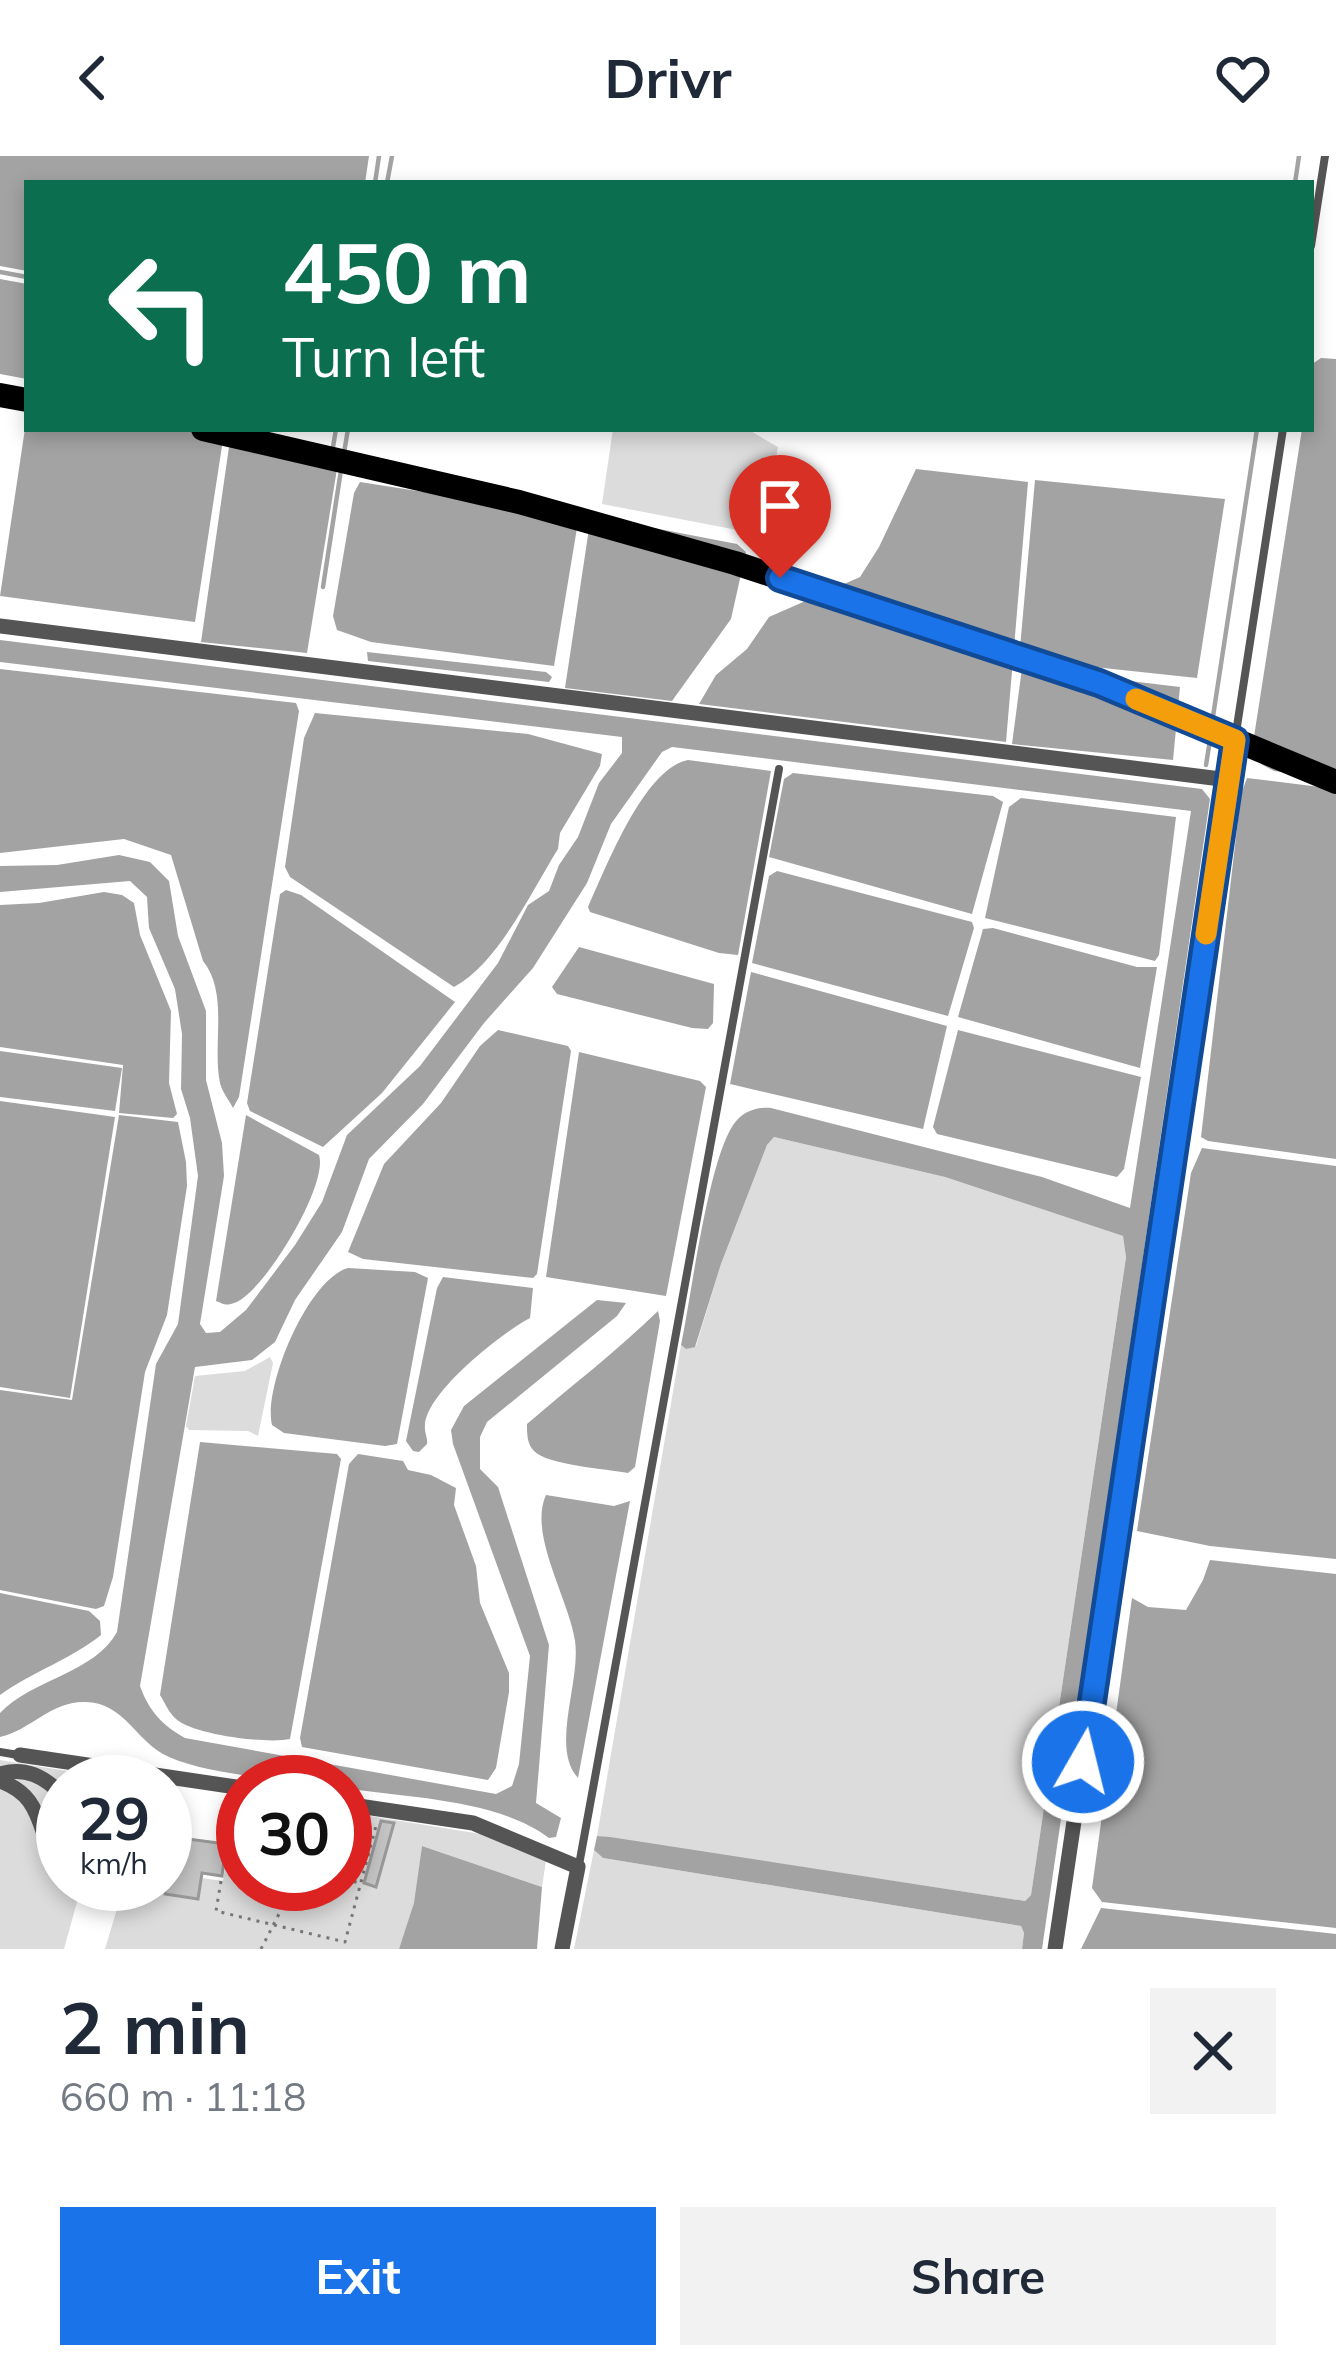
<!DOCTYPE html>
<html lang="en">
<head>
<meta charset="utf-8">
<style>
  body { margin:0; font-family:Mulish,sans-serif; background:#f2f2f3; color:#1f2937; height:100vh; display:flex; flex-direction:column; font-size:45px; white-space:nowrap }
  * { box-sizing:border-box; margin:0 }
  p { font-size:39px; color:#747a83 }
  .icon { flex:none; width:66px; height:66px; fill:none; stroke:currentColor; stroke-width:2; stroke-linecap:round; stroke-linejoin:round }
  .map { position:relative; height:1793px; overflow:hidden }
  .sheet { display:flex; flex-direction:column; background:#fff; flex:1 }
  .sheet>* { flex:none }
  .banner { position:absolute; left:24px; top:24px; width:1290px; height:252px; border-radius:0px; box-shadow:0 6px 18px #0003; background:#0b6e4f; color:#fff; overflow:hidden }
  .speed { position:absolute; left:36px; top:1599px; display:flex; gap:24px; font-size:60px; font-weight:700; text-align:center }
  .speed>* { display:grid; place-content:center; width:156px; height:156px; border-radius:50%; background:#fff; box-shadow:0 6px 18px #0003; line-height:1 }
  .speed small { font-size:30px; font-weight:400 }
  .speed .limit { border:18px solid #d22; background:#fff; color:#111 }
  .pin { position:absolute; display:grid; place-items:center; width:102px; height:102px; color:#fff; margin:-123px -51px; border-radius:50% 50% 50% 0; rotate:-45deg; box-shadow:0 0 12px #0007 }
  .pin .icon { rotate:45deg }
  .me { position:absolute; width:132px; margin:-66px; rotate:8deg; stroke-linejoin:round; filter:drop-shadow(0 0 9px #0008) }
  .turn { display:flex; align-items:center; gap:42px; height:252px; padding:0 60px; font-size:54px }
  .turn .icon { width:156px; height:156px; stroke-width:2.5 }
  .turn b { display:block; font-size:84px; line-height:102px }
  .round { display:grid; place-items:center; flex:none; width:126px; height:126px; border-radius:0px; background:#f2f2f3 }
  .head { display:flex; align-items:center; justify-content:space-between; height:204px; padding:0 60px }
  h1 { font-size:72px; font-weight:700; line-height:90px }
  .cta { display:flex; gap:24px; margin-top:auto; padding:24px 60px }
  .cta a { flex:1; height:138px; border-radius:0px; background:#1a73e8; color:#fff; font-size:48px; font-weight:700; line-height:138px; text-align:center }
  .cta a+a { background:#f2f2f3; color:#1f2937 }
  header { display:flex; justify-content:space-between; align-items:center; height:156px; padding:0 60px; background:#fff; font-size:54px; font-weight:700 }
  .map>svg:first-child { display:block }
  .green { fill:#dcdcdc }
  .water { fill:#a3a3a3 }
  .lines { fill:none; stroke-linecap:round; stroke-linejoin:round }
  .stream { stroke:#a3a3a3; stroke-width:4.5 }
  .building { fill:#c4c4c4; stroke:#999; stroke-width:3 }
  .path { stroke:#777; stroke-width:3; stroke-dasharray:3 6; stroke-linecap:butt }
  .lane { stroke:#555; stroke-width:8 }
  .street { stroke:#555; stroke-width:15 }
  .primary { stroke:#000; stroke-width:24 }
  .route-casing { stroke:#114b97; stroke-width:30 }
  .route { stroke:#1a73e8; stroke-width:21 }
  .slow { stroke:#f59e0b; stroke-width:21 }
</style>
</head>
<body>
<header><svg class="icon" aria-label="back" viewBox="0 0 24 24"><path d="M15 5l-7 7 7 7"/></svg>Drivr<svg class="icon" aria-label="heart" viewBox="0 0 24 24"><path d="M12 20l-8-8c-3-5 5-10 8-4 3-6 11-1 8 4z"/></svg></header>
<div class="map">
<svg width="1336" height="1793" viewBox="0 0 1336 1793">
  <rect width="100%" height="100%" fill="#fff"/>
  <path class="green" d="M 613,273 L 747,273 L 778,291 L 763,375 L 758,378 L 602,348 Z
    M 774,981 L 945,1021 L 1123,1080 L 1126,1100 L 1031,1739 L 1025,1745 L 597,1680 L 681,1189 L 686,1193 L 696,1190 L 721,1108 L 767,989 Z
    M 270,1201 L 273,1207 L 258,1280 L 248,1275 L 189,1274 L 186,1270 L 195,1220 L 245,1215 Z
    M 0,1604 L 97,1620 L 96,1626 L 63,1626 L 63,1728 L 82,1728 L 64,1793 L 0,1793 Z
    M 237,1639 L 243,1640 L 243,1728 L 345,1728 L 345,1656 L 487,1679 L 546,1705 L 542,1731 L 422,1690 L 415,1747 L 399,1793 L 105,1793 L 119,1746 L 99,1728 L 165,1728 L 165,1717 L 223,1725 Z
    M 594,1694 L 603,1702 L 1021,1770 L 1024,1777 L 1022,1793 L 574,1793 Z"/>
  <path class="water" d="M 0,0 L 369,0 L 365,27 L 27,27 L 27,115 L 0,110 Z
    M 0,123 L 27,128 L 27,223 L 0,218 Z
    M 1321,202 L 1336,203 L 1336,623 L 1274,615 L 1261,608 L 1253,587 L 1302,273 L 1311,273 L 1312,208 Z
    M 27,259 L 27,273 L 203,273 L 224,277 L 195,466 L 0,440 Z
    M 231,277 L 337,313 L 307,497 L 201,486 Z
    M 916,313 L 1028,326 L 1006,586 L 699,548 L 716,519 L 747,493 L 769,461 L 860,421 L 879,391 Z
    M 1035,324 L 1225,343 L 1197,522 L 1019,503 Z
    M 360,326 L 571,359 L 578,366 L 554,510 L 371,486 L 337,474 L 333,460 L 354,337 Z
    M 597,361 L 737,388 L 746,396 L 731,463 L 672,545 L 565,532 L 590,366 Z
    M 0,484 L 1202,633 L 1210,643 L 1042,1793 L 1022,1793 L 1024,1777 L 1021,1770 L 603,1702 L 594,1694 L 597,1680 L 610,1681 L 1025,1745 L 1031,1739 L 1126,1101 L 1123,1080 L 945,1021 L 774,981 L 767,989 L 721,1108 L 695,1191 L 686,1193 L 681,1189 C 691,1143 709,994 737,964 C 747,954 758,951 771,952 L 1042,1021 L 1130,1052 L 1191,655 L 672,591 L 662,596 L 611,668 L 587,727 L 533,812 L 484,867 L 423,948 L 369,1003 L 342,1076 L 295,1144 L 275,1186 L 252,1204 L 195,1211 L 140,1530 C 149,1555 162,1569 185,1582 L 496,1638 L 512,1630 L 519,1608 L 530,1500 L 453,1288 L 451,1274 L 464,1250 L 597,1144 L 626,1147 L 617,1160 L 487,1266 L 480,1281 L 480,1313 L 498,1331 L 549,1489 L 536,1647 L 561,1662 L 556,1681 L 549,1682 C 497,1643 409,1642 345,1632 L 345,1626 C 297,1626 212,1620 169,1601 C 136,1587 125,1546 85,1546 C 51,1545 31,1574 0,1581 L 0,1557 C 32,1523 95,1517 117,1476 L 156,1208 L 178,1168 L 198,1020 L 190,962 L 181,933 L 182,878 L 175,833 L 149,772 L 147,741 L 130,725 L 0,736 L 0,710 L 57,709 L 119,699 L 150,706 L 169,725 L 178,780 L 206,855 L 206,924 L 222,987 L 224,1020 L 200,1168 L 206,1177 L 220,1176 L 246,1154 L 295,1089 L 322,1046 L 347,979 L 420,910 L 498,807 L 528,749 L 549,735 L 559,709 L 578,681 L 599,627 L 622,597 L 622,581 L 0,506 Z
    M 367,496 L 546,516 L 552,521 L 549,526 L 368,505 Z
    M 1022,512 L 1180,531 L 1173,604 L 1012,588 Z
    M 0,513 L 296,547 L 299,555 L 239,941 L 233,952 C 229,944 222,936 220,927 C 212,889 229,837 203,805 L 171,699 L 124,683 L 0,697 Z
    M 315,557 L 528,578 L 602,598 L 600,610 L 560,677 L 558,693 C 531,736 498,808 454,831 L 290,721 L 285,711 L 304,582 Z
    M 688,604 L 771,615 L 738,799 L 719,797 L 590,756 L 588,751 C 606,712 644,612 688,604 Z
    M 793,617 L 993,640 L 1003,646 L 972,758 L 769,701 L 784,623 Z
    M 1247,622 L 1336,633 L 1336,1003 L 1208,985 L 1201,981 L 1241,638 Z
    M 1021,642 L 1176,661 L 1159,799 L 1155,805 L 985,762 L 1009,651 Z
    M 777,715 L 972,766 L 974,772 L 948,860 L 752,807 L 769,720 Z
    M 286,734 L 301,739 L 455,846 L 382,937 L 323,991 L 250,955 L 247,947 L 280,738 Z
    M 104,736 L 122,739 L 134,747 L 140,779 L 171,855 L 169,927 L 177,958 L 173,962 L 119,957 L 123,909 L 0,891 L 0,749 L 39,747 Z
    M 993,772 L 1137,811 L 1157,811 L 1140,912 L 958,861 L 983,773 Z
    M 579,791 L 714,828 L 713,867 L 708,873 L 692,872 L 557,838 L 552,831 Z
    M 751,816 L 947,870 L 923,973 L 730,928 Z
    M 498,874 L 568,890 L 571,895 L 537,1118 L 533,1122 L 363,1103 L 348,1096 L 384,1008 L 441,947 L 480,890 Z
    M 958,874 L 1141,921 L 1124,1013 L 1117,1021 L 937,978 L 933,971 Z
    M 0,895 L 122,912 L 115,955 L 0,941 Z
    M 579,896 L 700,925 L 706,931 L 666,1140 L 546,1121 Z
    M 0,945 L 115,961 L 70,1242 L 0,1231 Z
    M 119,959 L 178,966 L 186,1006 L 187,1030 L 167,1159 L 145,1216 L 113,1421 L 104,1450 L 96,1453 L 0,1434 L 0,1234 L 72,1244 Z
    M 246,959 L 319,999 C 329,1029 263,1138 234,1147 C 225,1150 224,1148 216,1145 Z
    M 1202,992 L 1336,1010 L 1336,1403 L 1210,1390 L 1137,1375 L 1191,1017 Z
    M 348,1112 L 415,1116 L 428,1122 L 397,1288 L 385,1290 L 284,1277 L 272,1269 C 263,1231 308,1123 348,1112 Z
    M 443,1121 L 533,1132 L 530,1162 C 503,1176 425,1237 425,1270 C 424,1276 428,1282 427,1288 L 419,1296 L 413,1295 L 406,1285 L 437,1132 Z
    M 658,1155 L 660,1165 L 635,1311 L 628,1317 C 607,1313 547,1309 534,1295 C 527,1288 527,1278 527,1268 C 571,1230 616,1196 658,1155 Z
    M 200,1286 L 337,1298 L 341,1303 L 290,1583 C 267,1588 194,1579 176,1563 C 169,1557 165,1547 160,1539 Z
    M 358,1298 L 403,1305 L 408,1314 L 431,1319 L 456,1332 L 454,1349 L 476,1410 L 480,1447 L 509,1517 L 509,1536 L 496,1612 L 488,1624 L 302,1591 L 300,1582 L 349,1308 Z
    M 546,1339 L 614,1350 L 630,1345 L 578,1622 C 550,1591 581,1526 575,1485 C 569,1443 528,1378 546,1339 Z
    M 1210,1404 L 1336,1418 L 1336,1772 L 1102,1746 L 1092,1732 L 1132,1442 L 1148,1451 L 1186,1454 L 1203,1424 Z
    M 0,1437 L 89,1455 L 100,1465 L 101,1479 C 71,1503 32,1516 0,1539 Z
    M 422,1690 L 542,1731 L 537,1793 L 399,1793 L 414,1747 Z
    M 1101,1752 L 1336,1778 L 1336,1793 L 1081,1793 Z"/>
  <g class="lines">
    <path class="stream" d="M 375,27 L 379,0
      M 387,27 L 392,0
      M 1295,27 L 1299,0
      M 0,116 L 27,121
      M 333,291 L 336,273
      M 344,297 L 348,273
      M 323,431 L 341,314
      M 1212,567 L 1257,273
      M 1206,609 L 1210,584"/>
  </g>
  <path class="building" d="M 381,1665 L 394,1667 L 376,1731 L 364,1727 Z
    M 165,1680 L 226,1688 L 222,1720 L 202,1717 L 198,1743 L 165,1738 Z"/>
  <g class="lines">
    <path class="path" d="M 227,1702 L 243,1705
      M 345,1723 L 359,1727
      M 221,1725 L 216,1755 L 345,1786 L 377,1666
      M 282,1728 L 303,1728
      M 261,1793 L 281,1754 L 288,1730"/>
    <path class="lane" d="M 1311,90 L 1325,0
      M 1229,622 L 1283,273
      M 0,1596 L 18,1599
      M 579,1709 L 779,613"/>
    <path class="street" d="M 0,470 L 1229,624 L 1055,1793
      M 20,1599 L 243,1632
      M 0,1618 C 26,1610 44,1621 63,1639
      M 0,1625 C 28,1635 35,1651 44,1678 L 57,1684 L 63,1681
      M 345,1648 L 473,1667 L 578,1711 L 562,1793"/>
    <path class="primary" d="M 0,239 L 27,244
      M 203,273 L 519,346 L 735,407 L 1099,527 L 1336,626"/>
  </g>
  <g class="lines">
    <defs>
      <path id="route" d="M 780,422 L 1099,527 L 1235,584 L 1083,1606"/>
    </defs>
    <use href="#route" class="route-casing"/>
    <use href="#route" class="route"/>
    <path class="slow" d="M 1136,543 L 1235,584 L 1206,778"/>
  </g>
</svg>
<div class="speed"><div>29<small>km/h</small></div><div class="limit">30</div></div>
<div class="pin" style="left:780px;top:422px;background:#d93025"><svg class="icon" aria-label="arrive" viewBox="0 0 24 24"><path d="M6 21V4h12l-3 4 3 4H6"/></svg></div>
<svg class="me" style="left:1083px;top:1606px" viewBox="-20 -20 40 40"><circle r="17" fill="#1a73e8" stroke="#fff" stroke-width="3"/><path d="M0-11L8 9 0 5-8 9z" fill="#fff"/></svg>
<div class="banner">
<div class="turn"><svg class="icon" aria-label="left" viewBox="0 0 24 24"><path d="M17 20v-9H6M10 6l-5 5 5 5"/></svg><div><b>450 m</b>Turn left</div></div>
</div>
</div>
<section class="sheet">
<div class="head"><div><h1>2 min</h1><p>660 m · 11:18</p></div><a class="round"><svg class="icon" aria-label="close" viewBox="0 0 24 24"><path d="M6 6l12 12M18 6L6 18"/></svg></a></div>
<div class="cta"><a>Exit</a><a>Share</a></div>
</section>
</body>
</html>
